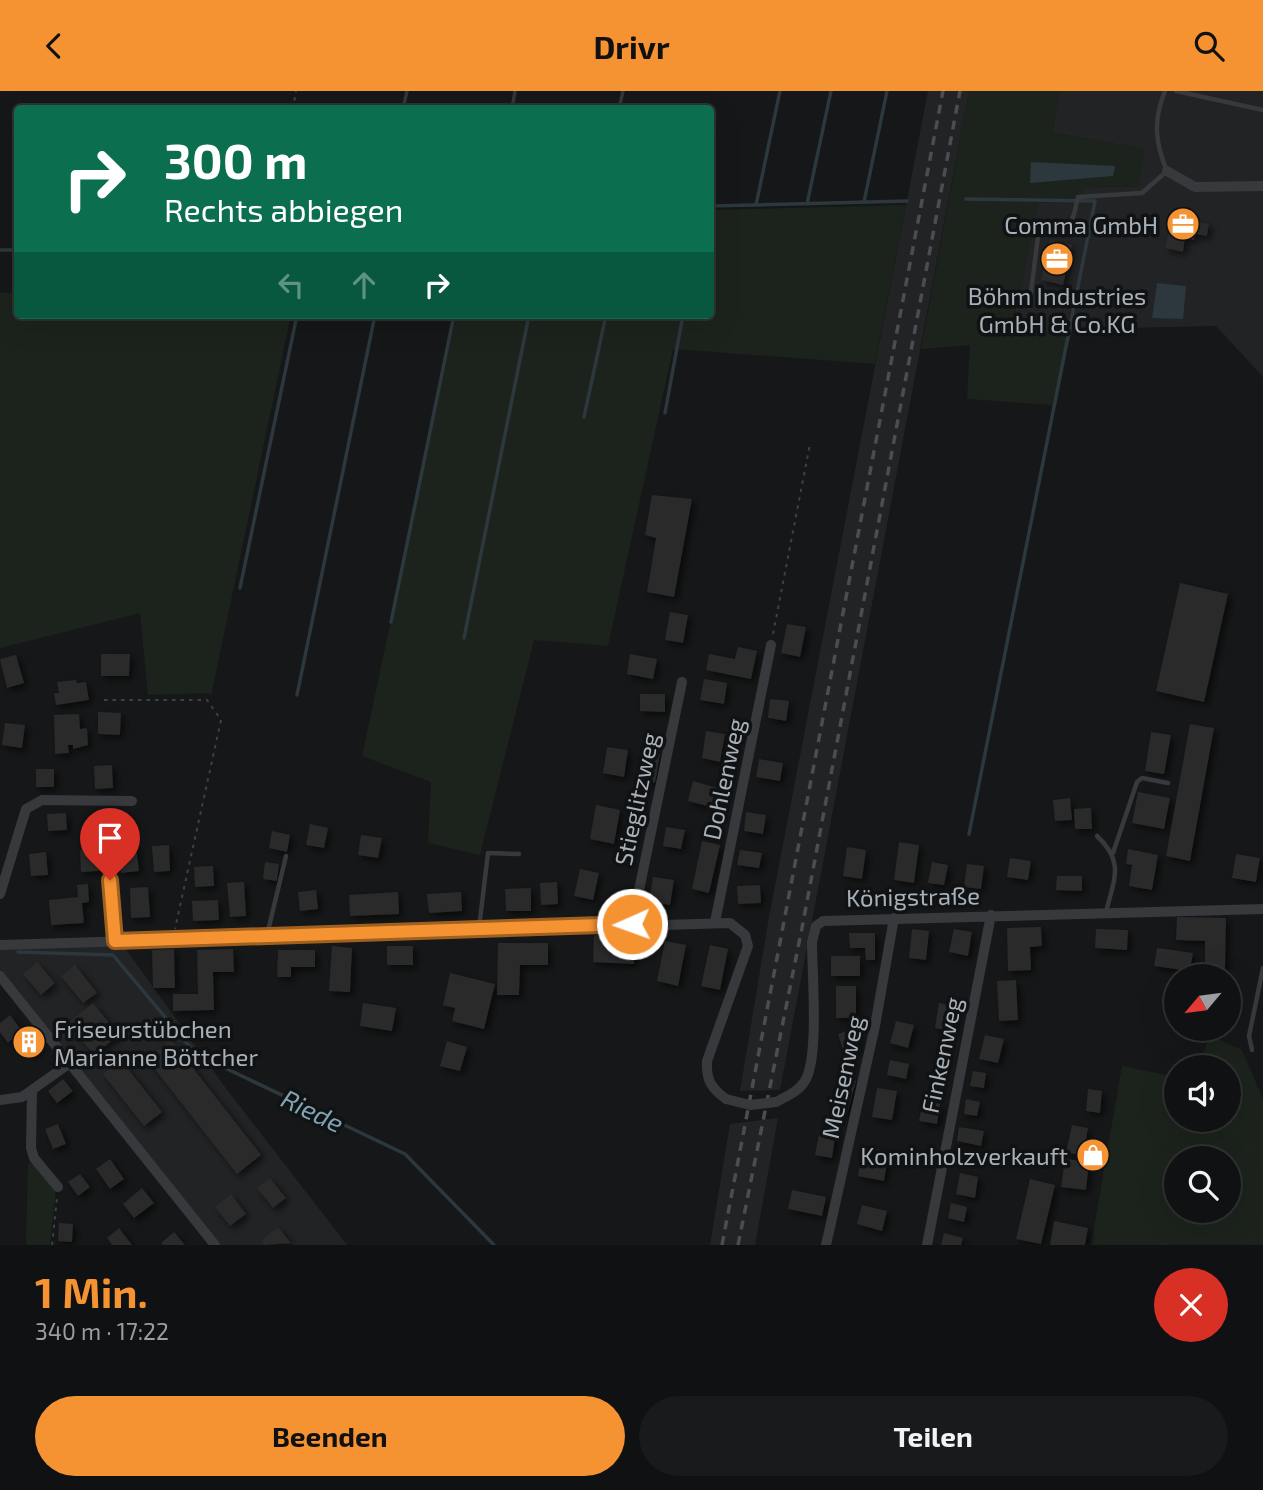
<!DOCTYPE html>
<html lang="de">
<head>
<meta charset="utf-8">
<style>
  body { margin:0; font-family:"Exo 2",sans-serif; background:#191a1b; color:#f1f3f6; height:100vh; display:flex; flex-direction:column; font-size:26px; white-space:nowrap }
  * { box-sizing:border-box; margin:0 }
  p { font-size:23px; color:#9c9d9f }
  .icon { flex:none; width:38px; height:38px; fill:none; stroke:currentColor; stroke-width:2; stroke-linecap:round; stroke-linejoin:round }
  .map { position:relative; height:1154px; overflow:hidden }
  .sheet { display:flex; flex-direction:column; background:#101112; flex:1 }
  .sheet>* { flex:none }
  .top-card { position:absolute; left:14px; top:14px; width:700px; height:214px; border-radius:7px; box-shadow:0 7px 28px #0002,0 0 0 2px #303132; background:#0b6e4f; color:#fff; overflow:hidden }
  .needle { width:46px; rotate:241deg }
  .tools { position:absolute; left:1164px; top:873px; display:grid; gap:14px }
  .tools a { display:grid; place-items:center; width:77px; height:77px; border-radius:50%; background:#101112; box-shadow:0 7px 28px #0002,0 0 0 2px #303132; font-size:35px }
  .pin { position:absolute; display:grid; place-items:center; width:60px; height:60px; color:#fff; margin:-72px -30px; border-radius:50% 50% 50% 0; rotate:-45deg; box-shadow:0 0 7px #0007 }
  .pin .icon { rotate:45deg }
  .me { position:absolute; width:77px; margin:-38px; rotate:268deg; stroke-linejoin:round; filter:drop-shadow(0 0 5px #0008) }
  .turn { display:flex; align-items:center; gap:24px; height:147px; padding:0 35px; font-size:32px }
  .turn .icon { width:91px; height:91px; stroke-width:2.5 }
  .turn b { display:block; font-size:49px; line-height:60px }
  .lanes { display:flex; align-items:center; height:66px; padding:0 35px; background:#0003; justify-content:center; gap:35px; direction:ltr }
  .lanes .off { opacity:.35 }
  .round { display:grid; place-items:center; flex:none; width:74px; height:74px; border-radius:37px; background:#191a1b }
  .headline { display:flex; align-items:center; justify-content:space-between; height:119px; padding:0 35px }
  h1 { font-size:42px; font-weight:700; line-height:52px; color:#f59332 }
  .primary-button { display:flex; gap:14px; margin-top:auto; padding:14px 35px }
  .primary-button a { flex:1; height:80px; border-radius:42px; background:#f59332; color:#111; font-size:28px; font-weight:700; line-height:80px; text-align:center }
  .primary-button a+a { background:#191a1b; color:#f1f3f6 }
  header { display:flex; justify-content:space-between; align-items:center; height:91px; padding:0 35px; background:#f59332; color:#111; font-size:32px; font-weight:700 }
  .map>svg:first-child { display:block }
  .built { fill:#222325 }
  .green { fill:#1c231c; fill-rule:evenodd }
  .water { fill:#2c383d }
  .lines { fill:none; stroke-linecap:round; stroke-linejoin:round }
  .stream { stroke:#2c383d; stroke-width:3.5 }
  .building { fill:#292a2c; filter:url(#shadow) }
  .path { stroke:#3d4044; stroke-width:2; stroke-dasharray:3.5 5; stroke-linecap:butt }
  .service { stroke:#37393d; stroke-width:4.5 }
  .minor { stroke:#37393d; stroke-width:10 }
  .rail { stroke:#4a4d52; stroke-width:3.5; stroke-dasharray:9 7; stroke-linecap:butt }
  .minor-bridge { stroke:#37393d; stroke-width:10 }
  .route-casing { stroke:#9f6020; stroke-width:18 }
  .route { stroke:#f59332; stroke-width:12 }
  .labels { text-anchor:middle; dominant-baseline:central; stroke-width:7; stroke-linejoin:round; paint-order:stroke }
  .poi-label { font-size:24px; fill:#a8b0b8; stroke:#111213; text-anchor:end }
  .street-label { font-size:24px; fill:#a8b0b8; stroke:#111213 }
  .water-label { font-size:26px; font-style:italic; fill:#7fa4b4; stroke:#111213 }
</style>
</head>
<body>
<header><svg class="icon" aria-label="back" viewBox="0 0 24 24"><path d="M15 5l-7 7 7 7"/></svg>Drivr<svg class="icon" aria-label="search" viewBox="0 0 24 24"><circle cx="10" cy="10" r="6"/><path d="M15 15l6 6"/></svg></header>
<div class="map">
<svg width="1263" height="1154" viewBox="0 0 1263 1154">
  <defs>
    <filter id="shadow"><feDropShadow dx="3.5" dy="3.5" stdDeviation="3.5" flood-color="#0009"/></filter>
  </defs>
  <rect width="100%" height="100%" fill="#161718"/>
  <path class="built" d="M 928,0 L 969,0 L 780,999 L 740,1000 L 769,826 Z
    M 1060,0 L 1263,0 L 1263,286 L 1216,235 L 1073,238 L 1071,244 L 1012,237 L 1038,112 L 1077,108 L 1085,95 L 1138,96 L 1144,58 L 1052,42 Z
    M 120,850 L 225,996 L 347,1154 L 215,1154 L 0,885 L 0,854 Z
    M 778,1027 L 755,1154 L 710,1154 L 730,1033 Z"/>
  <path class="green" d="M 969,0 L 1060,0 L 1052,42 L 1144,58 L 1139,96 L 1085,95 L 1077,108 L 1038,112 L 1012,236 L 1071,244 L 1052,314 L 967,308 L 970,254 L 921,258 Z
    M 906,114 L 875,273 L 673,258 L 608,555 L 534,549 L 480,764 L 428,752 L 431,691 L 362,665 L 456,224 L 710,224 L 711,119 Z
    M 0,202 L 17,202 L 18,224 L 291,224 L 211,605 L 209,602 L 148,604 L 140,522 L 0,557 Z
    M 1209,944 L 1242,959 L 1263,1008 L 1263,1154 L 1091,1154 L 1122,975 L 1176,986 L 1176,1029 L 1228,1029 L 1228,976 L 1200,976 ZM 1176,1068 L 1228,1068 L 1228,1120 L 1176,1120 Z
    M 28,1072 L 38,1074 L 56,1097 L 50,1154 L 26,1154 Z"/>
  <path class="water" d="M 1031,71 L 1115,75 L 1113,85 L 1030,92 Z
    M 1157,192 L 1186,195 L 1183,228 L 1152,227 Z"/>
  <g class="lines">
    <path class="stream" d="M 403,18 L 407,0
      M 512,18 L 515,0
      M 619,18 L 623,0
      M 966,108 L 1095,110 L 969,743
      M 864,111 L 887,0
      M 807,113 L 831,0
      M 756,114 L 780,0
      M 710,115 L 907,110
      M 0,159 L 18,159
      M 665,322 L 683,224
      M 584,326 L 606,224
      M 240,497 L 297,224
      M 391,531 L 454,224
      M 464,547 L 529,224
      M 297,604 L 375,224
      M 18,861 L 113,864 L 196,963 L 405,1063 L 494,1154"/>
  </g>
  <path class="building" d="M 1172,126 L 1209,133 L 1207,145 L 1195,143 L 1194,149 L 1185,147 L 1183,161 L 1165,157 Z
    M 1050,149 L 1072,154 L 1063,194 L 1041,189 Z
    M 652,404 L 692,408 L 674,506 L 647,501 L 656,447 L 645,444 Z
    M 1180,492 L 1228,503 L 1204,611 L 1156,600 Z
    M 670,521 L 688,524 L 683,552 L 665,549 Z
    M 787,533 L 806,536 L 800,566 L 781,562 Z
    M 738,556 L 757,560 L 751,588 L 706,579 L 709,563 L 735,568 Z
    M 101,563 L 130,563 L 129,585 L 101,585 Z
    M 630,563 L 657,568 L 653,588 L 627,583 Z
    M 16,564 L 24,592 L 7,597 L 0,568 Z
    M 704,588 L 727,592 L 724,613 L 700,609 Z
    M 76,589 L 77,592 L 86,591 L 89,609 L 56,614 L 54,602 L 59,602 L 57,591 Z
    M 640,603 L 665,603 L 665,621 L 640,620 Z
    M 770,608 L 789,610 L 786,630 L 768,627 Z
    M 98,621 L 121,622 L 120,644 L 98,643 Z
    M 79,623 L 80,638 L 87,637 L 88,654 L 73,658 L 73,654 L 68,654 L 69,662 L 55,663 L 54,624 Z
    M 5,632 L 25,634 L 22,657 L 2,654 Z
    M 1190,633 L 1214,637 L 1190,770 L 1166,765 Z
    M 706,640 L 725,643 L 720,671 L 702,667 Z
    M 1151,641 L 1171,644 L 1164,683 L 1145,680 Z
    M 607,656 L 628,659 L 624,686 L 603,682 Z
    M 641,660 L 660,663 L 655,692 L 636,689 Z
    M 759,668 L 783,672 L 780,690 L 756,686 Z
    M 112,674 L 113,697 L 95,698 L 94,675 Z
    M 36,678 L 54,678 L 54,696 L 36,696 Z
    M 693,690 L 717,697 L 711,716 L 688,710 Z
    M 1138,701 L 1170,707 L 1164,738 L 1132,732 Z
    M 1070,707 L 1072,729 L 1055,730 L 1053,709 Z
    M 596,714 L 620,719 L 614,753 L 590,748 Z
    M 1091,717 L 1092,738 L 1075,738 L 1074,718 Z
    M 115,718 L 116,743 L 98,744 L 96,719 Z
    M 746,721 L 766,724 L 763,743 L 744,740 Z
    M 66,722 L 67,739 L 48,740 L 47,723 Z
    M 310,733 L 328,737 L 324,757 L 306,754 Z
    M 666,736 L 685,739 L 681,758 L 663,755 Z
    M 272,740 L 290,744 L 287,761 L 269,757 Z
    M 361,744 L 382,747 L 378,767 L 358,764 Z
    M 702,750 L 720,754 L 709,802 L 692,798 Z
    M 899,751 L 919,754 L 914,792 L 894,789 Z
    M 169,754 L 170,780 L 154,781 L 152,755 Z
    M 136,755 L 139,780 L 121,782 L 118,758 Z
    M 847,756 L 866,759 L 862,788 L 843,785 Z
    M 1128,758 L 1158,764 L 1152,799 L 1129,795 L 1132,774 L 1126,773 Z
    M 80,759 L 98,759 L 99,780 L 81,781 Z
    M 740,759 L 762,762 L 759,777 L 737,774 Z
    M 46,761 L 48,784 L 31,785 L 29,763 Z
    M 1236,763 L 1260,767 L 1256,791 L 1232,787 Z
    M 1010,767 L 1031,770 L 1028,789 L 1007,786 Z
    M 265,771 L 279,773 L 277,790 L 263,788 Z
    M 932,771 L 948,774 L 944,794 L 928,792 Z
    M 967,773 L 984,775 L 981,798 L 964,796 Z
    M 213,775 L 214,795 L 195,796 L 194,776 Z
    M 580,778 L 599,782 L 593,809 L 574,805 Z
    M 1057,785 L 1082,785 L 1082,800 L 1056,799 Z
    M 653,786 L 674,789 L 670,814 L 649,811 Z
    M 244,791 L 246,825 L 230,826 L 227,792 Z
    M 557,791 L 558,813 L 541,814 L 540,792 Z
    M 88,793 L 89,811 L 82,812 L 84,832 L 51,834 L 49,809 L 78,806 L 77,794 Z
    M 760,794 L 761,812 L 738,813 L 737,795 Z
    M 148,796 L 150,826 L 131,827 L 130,797 Z
    M 531,797 L 531,820 L 506,820 L 505,798 Z
    M 316,799 L 318,818 L 300,820 L 298,801 Z
    M 398,801 L 399,823 L 350,825 L 349,804 Z
    M 461,801 L 462,820 L 429,822 L 427,803 Z
    M 218,809 L 219,829 L 193,830 L 192,810 Z
    M 1177,826 L 1226,827 L 1225,878 L 1205,877 L 1205,850 L 1176,849 Z
    M 1041,836 L 1042,855 L 1030,856 L 1031,879 L 1008,880 L 1007,837 Z
    M 912,838 L 929,840 L 926,869 L 909,867 Z
    M 954,838 L 972,841 L 968,865 L 949,861 Z
    M 1096,838 L 1128,839 L 1127,859 L 1095,857 Z
    M 849,842 L 875,842 L 875,869 L 866,869 L 865,857 L 850,857 Z
    M 594,844 L 635,846 L 634,873 L 593,871 Z
    M 665,850 L 686,854 L 678,895 L 657,890 Z
    M 498,852 L 548,852 L 548,874 L 520,874 L 519,904 L 497,904 Z
    M 710,854 L 728,858 L 720,899 L 701,895 Z
    M 332,855 L 352,857 L 350,901 L 329,900 Z
    M 387,855 L 413,855 L 413,874 L 387,874 Z
    M 1157,857 L 1193,862 L 1190,880 L 1154,875 Z
    M 174,858 L 175,897 L 153,897 L 152,859 Z
    M 233,858 L 234,881 L 213,881 L 214,919 L 173,920 L 173,903 L 198,903 L 197,859 Z
    M 278,859 L 315,859 L 315,876 L 291,876 L 291,886 L 277,886 Z
    M 831,865 L 860,865 L 860,885 L 831,885 Z
    M 37,871 L 55,892 L 41,904 L 23,883 Z
    M 75,874 L 97,902 L 83,912 L 61,885 Z
    M 450,882 L 495,893 L 484,938 L 452,930 L 455,917 L 443,914 Z
    M 1016,889 L 1018,929 L 999,930 L 997,890 Z
    M 836,895 L 856,895 L 856,927 L 836,927 Z
    M 93,912 L 119,944 L 94,964 L 68,932 Z
    M 363,912 L 396,917 L 392,940 L 360,935 Z
    M 939,912 L 958,916 L 953,941 L 935,937 Z
    M 10,924 L 22,940 L 27,937 L 42,957 L 31,965 L 16,945 L 8,952 L 0,941 L 0,932 Z
    M 896,930 L 914,934 L 908,957 L 890,952 Z
    M 853,938 L 859,957 L 844,962 L 838,943 Z
    M 985,944 L 1004,948 L 998,972 L 979,968 Z
    M 171,949 L 261,1064 L 237,1083 L 147,968 Z
    M 447,950 L 467,956 L 460,980 L 440,975 Z
    M 121,969 L 162,1021 L 144,1035 L 103,983 Z
    M 890,969 L 909,973 L 906,988 L 887,984 Z
    M 973,980 L 986,982 L 984,997 L 970,995 Z
    M 840,985 L 856,990 L 847,1023 L 831,1019 Z
    M 63,988 L 73,1000 L 57,1012 L 48,1000 Z
    M 877,997 L 897,1000 L 892,1029 L 872,1026 Z
    M 1088,998 L 1102,1000 L 1100,1022 L 1086,1020 Z
    M 966,1008 L 980,1011 L 977,1025 L 964,1023 Z
    M 923,1010 L 940,1013 L 937,1033 L 919,1030 Z
    M 58,1033 L 66,1053 L 53,1058 L 45,1038 Z
    M 1072,1034 L 1088,1037 L 1083,1065 L 1066,1061 Z
    M 959,1036 L 984,1040 L 981,1055 L 957,1050 Z
    M 820,1038 L 836,1041 L 832,1067 L 815,1064 Z
    M 863,1056 L 889,1060 L 884,1090 L 858,1085 Z
    M 110,1068 L 124,1088 L 110,1098 L 96,1078 Z
    M 1065,1068 L 1089,1071 L 1086,1099 L 1061,1096 Z
    M 960,1082 L 978,1086 L 975,1107 L 956,1103 Z
    M 80,1083 L 90,1096 L 78,1105 L 68,1091 Z
    M 270,1087 L 286,1107 L 273,1117 L 257,1097 Z
    M 1030,1088 L 1055,1094 L 1041,1153 L 1016,1148 Z
    M 142,1097 L 154,1112 L 134,1127 L 123,1113 Z
    M 792,1099 L 826,1106 L 822,1125 L 788,1118 Z
    M 231,1103 L 246,1123 L 230,1135 L 215,1116 Z
    M 951,1112 L 967,1116 L 964,1131 L 948,1127 Z
    M 862,1114 L 887,1120 L 882,1140 L 857,1133 Z
    M 1054,1130 L 1088,1137 L 1085,1154 L 1050,1154 Z
    M 59,1132 L 73,1133 L 72,1151 L 58,1150 Z
    M 278,1136 L 291,1152 L 264,1154 L 261,1150 Z
    M 119,1137 L 132,1154 L 112,1154 L 107,1147 Z
    M 174,1141 L 185,1154 L 163,1154 L 161,1152 Z
    M 944,1142 L 963,1147 L 961,1154 L 941,1154 Z"/>
  <g class="lines">
    <path class="path" d="M 293,18 L 296,0
      M 773,543 L 810,353
      M 104,609 L 207,609 L 221,629 L 175,838
      M 52,1154 L 57,1107"/>
    <path class="service" d="M 1176,0 L 1263,19
      M 1029,216 L 1038,146 L 1044,138 C 1074,133 1071,137 1078,106 L 1142,102 L 1167,80 C 1155,52 1153,29 1165,0
      M 1097,745 C 1125,771 1114,788 1106,821
      M 1113,762 L 1137,691 L 1142,687 L 1168,692
      M 110,788 L 115,849
      M 479,837 L 488,762 L 519,763
      M 267,844 L 286,765
      M 1252,959 L 1249,945 L 1263,877"/>
    <path class="minor" d="M 1167,80 L 1195,96 L 1263,95
      M 0,803 L 26,718 L 42,709 L 132,710
      M 715,831 L 771,554
      M 632,833 L 682,591
      M 0,854 L 730,832 L 745,844 L 748,855 L 707,970 C 706,989 711,997 726,1008
      M 0,885 L 215,1154
      M 32,1000 L 31,1057 L 34,1067 L 58,1096
      M 0,1009 L 22,1006 L 70,972
      M 776,1011 C 787,1005 800,1000 806,988 C 819,963 812,882 812,851 L 816,835 L 823,830 L 1263,818
      M 826,1154 L 875,935 L 894,827
      M 927,1154 L 991,824"/>
    <path class="rail" d="M 722,1154 L 943,0
      M 738,1154 L 802,837 L 960,0"/>
    <path class="minor-bridge" d="M 726,1008 L 750,1014 L 776,1011"/>
  </g>
  <g class="lines">
    <defs>
      <path id="route" d="M 110,789 L 115,850 L 632,833"/>
    </defs>
    <use href="#route" class="route-casing"/>
    <use href="#route" class="route"/>
  </g>
  <defs>
    <symbol id="office-disc" viewBox="-11 -11 22 22"><circle r="9.5" fill="#f59332" stroke="#111213"/><path d="M-6-3h4V-5.5h4V-3h4V5H-6ZM-1-4.5V-3h2v-1.5ZM-6 0V1H6V0Z" fill="#fff"/></symbol>
    <symbol id="building-disc" viewBox="-11 -11 22 22"><circle r="9.5" fill="#f59332" stroke="#111213"/><path d="M-4-6H4V6H1V3H-1V6H-4ZM-2.5-4.3h1.7v1.8h-1.7ZM.8-4.3h1.7v1.8H.8ZM-2.5-1h1.7V.8h-1.7ZM.8-1h1.7V.8H.8Z" fill="#fff"/></symbol>
    <symbol id="shop-disc" viewBox="-11 -11 22 22"><circle r="9.5" fill="#f59332" stroke="#111213"/><path d="M-5-2.5h2.3a2.7 3.5 0 0 1 5.4 0H5L5.5 6h-11ZM-1.5-2.5h3a1.5 2.3 0 0 0-3 0Z" fill="#fff"/></symbol>
  </defs>
  <g fill-rule="evenodd">
    <use href="#office-disc" x="1164" y="114" width="38" height="38"/>
    <use href="#office-disc" x="1038" y="149" width="38" height="38"/>
    <use href="#building-disc" x="10" y="932" width="38" height="38"/>
    <use href="#shop-disc" x="1074" y="1045" width="38" height="38"/>
  </g>
  <g class="labels">
    <g class="poi-label">
      <text x="1158" y="133">Comma GmbH</text>
      <text x="1057" y="204" text-anchor="middle">Böhm Industries<tspan x="1057" dy="28">GmbH &amp; Co.KG</tspan></text>
      <text x="54" y="937" text-anchor="start">Friseurstübchen<tspan x="54" dy="28">Marianne Böttcher</tspan></text>
      <text x="1068" y="1064">Kominholzverkauft</text>
    </g>
    <g class="street-label">
      <text transform="translate(723 688) rotate(-78)">Dohlenweg</text>
      <text transform="translate(636 708) rotate(-78)">Stieglitzweg</text>
      <text transform="translate(913 805) rotate(-1)">Königstraße</text>
      <text transform="translate(941 964) rotate(-78)">Finkenweg</text>
      <text transform="translate(842 986) rotate(-78)">Meisenweg</text>
    </g>
    <g class="water-label">
      <text transform="translate(313 1019) rotate(26)">Riede</text>
    </g>
  </g>
</svg>
<div class="tools">
<a><svg class="needle" viewBox="-14 -14 28 28"><path d="M0-13l5 13h-10z" fill="#e53935"/><path d="M0 13l5-13h-10z" fill="#9c9d9f"/></svg></a>
<a><svg class="icon" aria-label="sound" viewBox="0 0 24 24"><path d="M4 9h4l5-4v14l-5-4H4zM17 9q2 3 0 6"/></svg></a>
<a><svg class="icon" aria-label="search" viewBox="0 0 24 24"><circle cx="10" cy="10" r="6"/><path d="M15 15l6 6"/></svg></a>
</div>
<div class="pin" style="left:110px;top:789px;background:#d93025"><svg class="icon" aria-label="arrive" viewBox="0 0 24 24"><path d="M6 21V4h12l-3 4 3 4H6"/></svg></div>
<svg class="me" style="left:632px;top:833px" viewBox="-20 -20 40 40"><circle r="17" fill="#f59332" stroke="#fff" stroke-width="3"/><path d="M0-11L8 9 0 5-8 9z" fill="#fff"/></svg>
<div class="top-card">
<div class="turn"><svg class="icon" aria-label="right" viewBox="0 0 24 24"><path d="M7 20v-9h11M14 6l5 5-5 5"/></svg><div><b>300 m</b>Rechts abbiegen</div></div>
<div class="lanes"><svg class="icon off" aria-label="left" viewBox="0 0 24 24"><path d="M17 20v-9H6M10 6l-5 5 5 5"/></svg><svg class="icon off" aria-label="ahead" viewBox="0 0 24 24"><path d="M12 20V5M6 11l6-6 6 6"/></svg><svg class="icon" aria-label="right" viewBox="0 0 24 24"><path d="M7 20v-9h11M14 6l5 5-5 5"/></svg></div>
</div>
</div>
<section class="sheet">
<div class="headline"><div><h1>1 Min.</h1><p>340 m · 17:22</p></div><a class="round" style="background:#d93025;color:#fff"><svg class="icon" aria-label="close" viewBox="0 0 24 24"><path d="M6 6l12 12M18 6L6 18"/></svg></a></div>
<div class="primary-button"><a>Beenden</a><a>Teilen</a></div>
</section>
</body>
</html>
